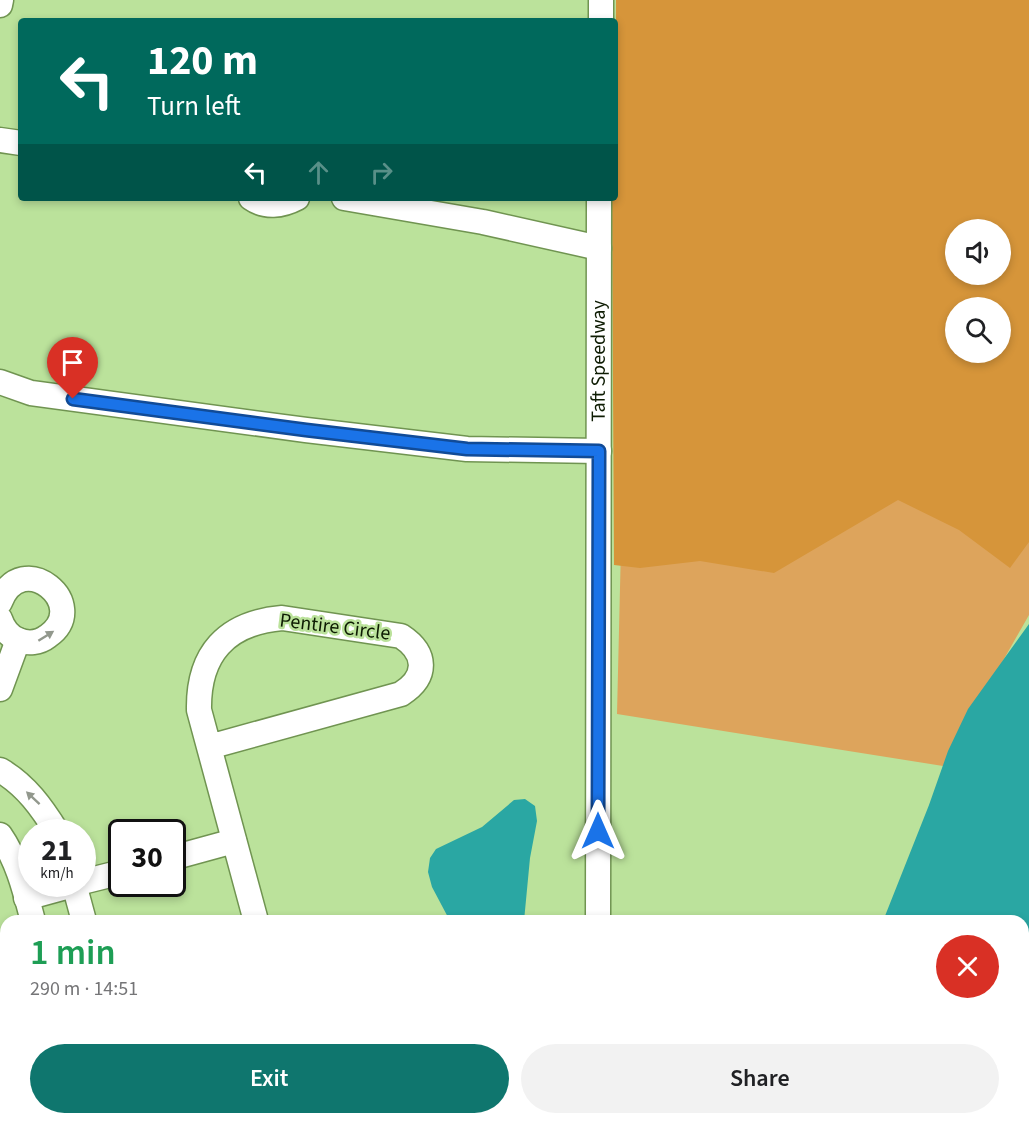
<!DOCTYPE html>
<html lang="en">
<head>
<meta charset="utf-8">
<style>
  body { margin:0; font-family:"Source Sans 3",sans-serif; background:#f2f2f2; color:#202124; height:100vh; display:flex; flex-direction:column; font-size:22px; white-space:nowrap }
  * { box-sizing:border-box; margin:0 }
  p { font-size:20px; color:#757577 }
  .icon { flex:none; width:33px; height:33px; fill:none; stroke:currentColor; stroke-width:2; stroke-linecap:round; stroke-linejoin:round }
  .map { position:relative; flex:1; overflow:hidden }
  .drawer { position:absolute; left:0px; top:915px; width:1029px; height:210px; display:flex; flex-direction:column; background:#fff; border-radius:18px 18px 0 0; box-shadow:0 3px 9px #0003 }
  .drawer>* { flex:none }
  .banner { position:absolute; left:18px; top:18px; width:600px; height:183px; border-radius:6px; box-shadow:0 3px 9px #0003; background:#00695c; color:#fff; overflow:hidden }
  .tools { position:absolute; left:945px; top:219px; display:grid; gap:12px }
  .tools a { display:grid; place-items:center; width:66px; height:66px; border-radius:50%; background:#fff; box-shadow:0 3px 9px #0003; font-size:30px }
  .speed { position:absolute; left:18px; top:819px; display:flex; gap:12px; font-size:30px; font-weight:700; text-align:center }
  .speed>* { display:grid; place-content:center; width:78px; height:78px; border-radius:50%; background:#fff; box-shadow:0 3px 9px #0003; line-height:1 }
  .speed small { font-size:15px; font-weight:400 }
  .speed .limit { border:3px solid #111; border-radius:9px; background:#fff; color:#111 }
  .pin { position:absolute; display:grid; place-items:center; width:51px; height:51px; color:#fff; margin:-62px -26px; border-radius:50% 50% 50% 0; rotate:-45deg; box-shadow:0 0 6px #0007 }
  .pin .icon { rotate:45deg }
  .me { position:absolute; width:66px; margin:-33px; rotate:0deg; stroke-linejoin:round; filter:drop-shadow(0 0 4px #0008) }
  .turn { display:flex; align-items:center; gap:21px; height:126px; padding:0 30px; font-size:27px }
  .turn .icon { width:78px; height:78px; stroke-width:2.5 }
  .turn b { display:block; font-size:42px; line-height:51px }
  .lanes { display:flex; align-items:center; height:57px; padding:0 30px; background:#0003; justify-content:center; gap:30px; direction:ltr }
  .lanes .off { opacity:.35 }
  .round { display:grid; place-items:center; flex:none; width:63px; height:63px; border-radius:32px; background:#f2f2f2 }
  .summary { display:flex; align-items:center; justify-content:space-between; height:102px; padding:0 30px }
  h1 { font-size:36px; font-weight:600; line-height:45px; color:#1e9e55 }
  .primary-button { display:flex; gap:12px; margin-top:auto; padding:12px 30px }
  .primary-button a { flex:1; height:69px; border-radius:36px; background:#0f766e; color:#fff; font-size:24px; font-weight:600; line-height:69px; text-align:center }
  .primary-button a+a { background:#f2f2f2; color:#202124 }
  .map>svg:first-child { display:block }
  .green { fill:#dda45c; fill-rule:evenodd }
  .forest { fill:#d6953a; fill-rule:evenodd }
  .water { fill:#2aa7a3 }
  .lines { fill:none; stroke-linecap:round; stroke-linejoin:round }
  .minor-casing { stroke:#709451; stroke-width:27 }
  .minor { stroke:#fff; stroke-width:24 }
  .oneway { fill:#92988d }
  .route-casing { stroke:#114b97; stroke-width:15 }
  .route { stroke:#1a73e8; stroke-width:10 }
  .labels { text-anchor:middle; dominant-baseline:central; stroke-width:5; stroke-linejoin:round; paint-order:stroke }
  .street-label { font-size:20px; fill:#0d1b02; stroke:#bbe29b }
</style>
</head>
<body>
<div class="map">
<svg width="1029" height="1125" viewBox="0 0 1029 1125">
  <rect width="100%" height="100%" fill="#bbe29b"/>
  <path class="green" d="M 634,0 L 1029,0 L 1029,615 L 943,766 L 617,714 ZM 956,230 L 1000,230 L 1000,274 L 956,274 ZM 956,308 L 1000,308 L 1000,352 L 956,352 Z"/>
  <path class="forest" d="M 616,0 L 1029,0 L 1029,542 L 1010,568 L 959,530 L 898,500 L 774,573 L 700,561 L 640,568 L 614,565 L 612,206 L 612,198 L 615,198 ZM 956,230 L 1000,230 L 1000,274 L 956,274 ZM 956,308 L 1000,308 L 1000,352 L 956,352 Z"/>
  <path class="water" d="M 1029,624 L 1029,1125 L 817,1125 L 819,1119 L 1023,1119 L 1023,921 L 883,921 L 929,805 L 948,751 L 968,709 Z
    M 525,799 L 535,806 L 537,821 L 530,858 L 524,921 L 450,921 L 432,887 L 428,872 L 430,858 L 436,849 L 482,827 L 514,800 Z
    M 426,1119 L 520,1119 L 520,1125 L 422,1125 Z"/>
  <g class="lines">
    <defs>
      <g id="minor">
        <path d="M 0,5 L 1,0"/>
        <path d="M 601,21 L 601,0"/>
        <path d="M 0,140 L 21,143"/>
        <path d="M 251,198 C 265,208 282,206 297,198"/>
        <path d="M 344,198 L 483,222 L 599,248"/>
        <path d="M 0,382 L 31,393 L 306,430 L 467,449 L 599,451"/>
        <path d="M 0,602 C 22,546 92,605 48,636 C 39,643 28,644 18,640 C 9,636 3,628 0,619"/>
        <path d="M 0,689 L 18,640"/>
        <path d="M 209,747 L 401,694 C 428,677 427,653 401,636 L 282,618 C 226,623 198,654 199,710 L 256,921"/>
        <path d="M 0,770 C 26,785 42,808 57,832"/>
        <path d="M 0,835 C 18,861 25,891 33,921"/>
        <path d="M 172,858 L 234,841"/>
        <path d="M 82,882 L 122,872"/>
        <path d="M 74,884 L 84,921"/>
        <path d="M 26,898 L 77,884"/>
        <path id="s1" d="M 598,921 L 599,198"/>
        <path d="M 0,1109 L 6,1108"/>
        <path d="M 87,1119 L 89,1125"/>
        <path d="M 137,1119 L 139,1125"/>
        <path d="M 592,1125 L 593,1119"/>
      </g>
    </defs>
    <use href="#minor" class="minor-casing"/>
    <use href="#minor" class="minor"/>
  </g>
  <defs><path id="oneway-solid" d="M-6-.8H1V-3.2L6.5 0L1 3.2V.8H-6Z" transform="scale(1.5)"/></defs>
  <g class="oneway">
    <use href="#oneway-solid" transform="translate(46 636) rotate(-32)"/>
    <use href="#oneway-solid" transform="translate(33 798) rotate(-137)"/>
  </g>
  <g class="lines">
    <defs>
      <path id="route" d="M 73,399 L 306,430 L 467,449 L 599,451 L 598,831"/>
    </defs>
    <use href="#route" class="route-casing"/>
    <use href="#route" class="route"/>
  </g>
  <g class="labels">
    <g class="street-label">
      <text stroke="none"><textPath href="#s1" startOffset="560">Taft Speedway</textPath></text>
      <text transform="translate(335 627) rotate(7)">Pentire Circle</text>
    </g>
  </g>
</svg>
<div class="tools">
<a><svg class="icon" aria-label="sound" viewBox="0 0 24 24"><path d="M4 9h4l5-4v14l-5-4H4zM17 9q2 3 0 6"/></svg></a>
<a><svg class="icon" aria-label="search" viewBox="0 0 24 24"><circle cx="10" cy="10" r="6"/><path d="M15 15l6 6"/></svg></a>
</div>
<div class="speed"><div>21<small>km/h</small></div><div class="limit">30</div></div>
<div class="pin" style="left:73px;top:399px;background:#d93025"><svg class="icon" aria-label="arrive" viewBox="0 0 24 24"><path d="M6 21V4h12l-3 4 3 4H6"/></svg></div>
<svg class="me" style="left:598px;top:831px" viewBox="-20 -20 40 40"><path d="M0-17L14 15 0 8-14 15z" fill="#1a73e8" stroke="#fff" stroke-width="4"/></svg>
<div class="banner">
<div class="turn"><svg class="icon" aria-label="left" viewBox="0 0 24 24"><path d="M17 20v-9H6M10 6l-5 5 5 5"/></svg><div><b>120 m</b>Turn left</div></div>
<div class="lanes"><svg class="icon" aria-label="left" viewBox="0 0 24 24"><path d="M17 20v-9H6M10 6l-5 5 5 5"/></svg><svg class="icon off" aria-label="ahead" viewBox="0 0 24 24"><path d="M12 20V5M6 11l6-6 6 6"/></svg><svg class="icon off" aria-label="right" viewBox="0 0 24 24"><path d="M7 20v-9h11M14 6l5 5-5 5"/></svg></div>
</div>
<section class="drawer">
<div class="summary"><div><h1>1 min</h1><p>290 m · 14:51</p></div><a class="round" style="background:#d93025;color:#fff"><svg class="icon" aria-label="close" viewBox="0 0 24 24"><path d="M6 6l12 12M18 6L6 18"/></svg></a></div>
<div class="primary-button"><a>Exit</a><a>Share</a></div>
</section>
</div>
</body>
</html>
